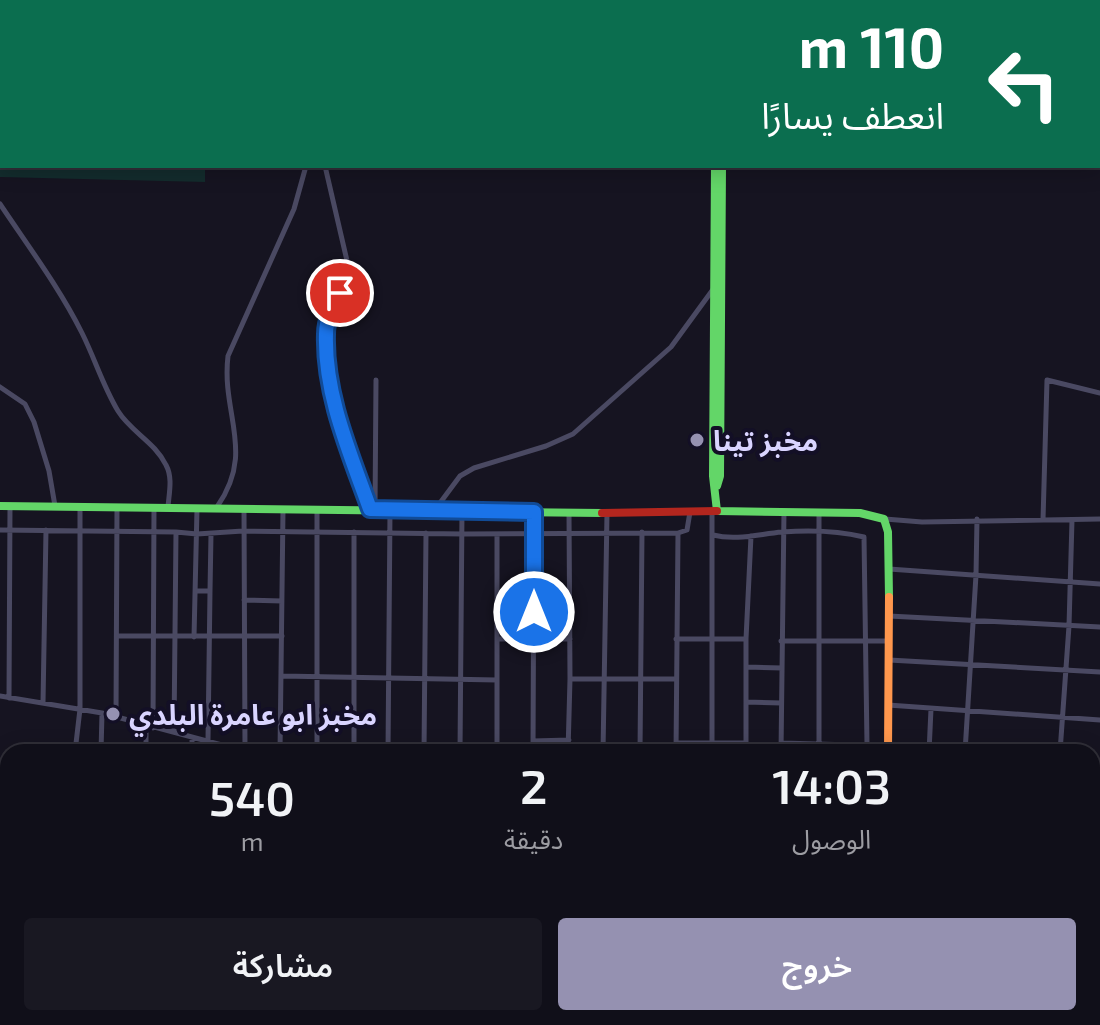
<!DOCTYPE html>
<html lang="ar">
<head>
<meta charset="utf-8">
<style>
  body { margin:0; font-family:"Exo 2","Noto Sans Arabic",sans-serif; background:#191822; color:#f1f3f6; direction:rtl; height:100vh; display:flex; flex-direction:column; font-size:30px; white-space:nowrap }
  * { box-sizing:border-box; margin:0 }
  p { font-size:26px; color:#9c9ca2 }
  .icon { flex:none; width:44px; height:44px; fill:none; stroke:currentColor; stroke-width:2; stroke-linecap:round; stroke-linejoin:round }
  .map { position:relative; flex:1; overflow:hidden; direction:ltr }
  .panel { position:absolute; left:0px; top:744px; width:1100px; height:282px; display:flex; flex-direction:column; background:#100f19; border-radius:24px 24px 0 0; box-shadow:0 4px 20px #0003,0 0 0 2px #302f38; direction:rtl }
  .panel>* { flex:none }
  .top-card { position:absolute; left:0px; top:0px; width:1100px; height:168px; box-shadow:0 4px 20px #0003,0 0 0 2px #302f38; direction:rtl; background:#0b6e4f; color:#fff; overflow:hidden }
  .pin { position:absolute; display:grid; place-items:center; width:68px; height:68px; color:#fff; margin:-34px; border:4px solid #fff; border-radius:50%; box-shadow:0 2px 8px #0007 }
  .me { position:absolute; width:88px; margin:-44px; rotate:0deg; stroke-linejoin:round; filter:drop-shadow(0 0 6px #0008) }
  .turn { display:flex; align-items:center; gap:28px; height:168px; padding:0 24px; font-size:36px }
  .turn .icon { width:104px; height:104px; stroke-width:2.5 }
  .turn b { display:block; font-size:56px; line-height:68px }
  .eta { display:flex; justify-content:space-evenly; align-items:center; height:136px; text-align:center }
  .eta b { font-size:48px; font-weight:600; line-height:56px }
  .cta { display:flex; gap:16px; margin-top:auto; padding:16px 24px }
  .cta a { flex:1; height:92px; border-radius:8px; background:#9591b1; color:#fff; font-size:32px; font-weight:600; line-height:92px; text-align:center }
  .cta a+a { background:#191822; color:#f1f3f6 }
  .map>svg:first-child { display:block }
  .green { fill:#132c2d }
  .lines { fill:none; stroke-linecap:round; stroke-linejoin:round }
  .street { stroke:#4a4962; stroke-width:5 }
  .fast { stroke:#63d668; stroke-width:8 }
  .slow { stroke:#ff974d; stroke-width:8 }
  .jam { stroke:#b3261e; stroke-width:8 }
  .route-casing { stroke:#114b97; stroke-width:20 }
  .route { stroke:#1a73e8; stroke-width:14 }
  .poi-dot { fill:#9591b1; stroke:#130f26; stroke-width:3 }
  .labels { text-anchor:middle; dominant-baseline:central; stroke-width:8; stroke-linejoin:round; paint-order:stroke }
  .poi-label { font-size:28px; font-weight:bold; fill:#d9d4ff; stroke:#130f26; text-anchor:start }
</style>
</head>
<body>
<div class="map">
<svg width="1100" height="1025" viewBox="0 0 1100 1025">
  <rect width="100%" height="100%" fill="#161421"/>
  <path class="green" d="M 0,0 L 210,0 L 2,2 L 2,166 L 205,166 L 205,182 L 0,177 Z"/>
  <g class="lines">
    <path class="street" d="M 317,0 L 318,2
      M 390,2 L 393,0
      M 325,166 L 348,265 L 347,281 L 330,313 L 325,332 L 328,365 L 343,441 L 370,509
      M 0,204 C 28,246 59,287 82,333 C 95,359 103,386 118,411 C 131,432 155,442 166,465 C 173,478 169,493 168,507
      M 0,387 L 25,404 L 34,422 L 49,471 L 55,506
      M 217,507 C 256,451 221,415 228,356 L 294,209 L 306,166
      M 244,509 L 245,751
      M 375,509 L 376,380
      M 434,511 L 460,476 L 474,468 L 546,446 L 573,434 L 671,347 L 714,288
      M 712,511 L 712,752
      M 885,519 L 922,522 L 1100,519
      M 1043,520 L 1047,380 L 1100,393
      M 0,530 L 176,532 L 174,732
      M 176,532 L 197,534 L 243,531 L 463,534 L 678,533 L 687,530 L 690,512
      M 497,534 L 497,752
      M 713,535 C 736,541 759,534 782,532 C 808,530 839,531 864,537 L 867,745
      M 889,569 L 1100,584
      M 196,591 L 210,591 L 211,534
      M 244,600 L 282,601
      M 889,616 L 1100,627
      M 118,636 L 282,636
      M 194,637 L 197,509
      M 498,639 L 570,639
      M 676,639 L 746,639
      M 781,641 L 888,641
      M 889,660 L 1100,672
      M 747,667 L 782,668
      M 282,676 L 497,680
      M 570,679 L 676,679
      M 0,696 L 102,713 L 248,752
      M 9,698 L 10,507
      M 746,702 L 781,703
      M 43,703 L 46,530
      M 888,705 L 1100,720
      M 116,717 L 117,507
      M 153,728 L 154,508
      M 192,737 L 192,752
      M 208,740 L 210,591
      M 533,741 L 569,740
      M 677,743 L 746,743
      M 782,743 L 888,746
      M 75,752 L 80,709 L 80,507
      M 101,752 L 102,713
      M 146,752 L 146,726
      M 280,752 L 283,510
      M 317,752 L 317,509
      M 354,752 L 354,532
      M 388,752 L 390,511
      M 424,752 L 426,533
      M 460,752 L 462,511
      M 533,752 L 534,512
      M 568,752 L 570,679 L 569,513
      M 603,752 L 607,513
      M 640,752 L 642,532
      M 676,752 L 678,533
      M 746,752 L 746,639 L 751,536
      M 781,752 L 784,511
      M 819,752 L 819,512
      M 929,752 L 931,709
      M 965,752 L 976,575 L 977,519
      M 1060,752 L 1069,626 L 1072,520
      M 0,765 L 8,764
      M 1092,766 L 1100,766
      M 0,794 L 8,794
      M 1092,812 L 1100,812
      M 0,846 L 8,846
      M 1092,859 L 1100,860
      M 0,869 L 8,869
      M 0,907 L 8,907
      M 0,927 L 8,928
      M 0,983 L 8,985
      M 1092,992 L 1100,992
      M 51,1018 L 51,1025
      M 144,1018 L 144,1025
      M 191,1018 L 191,1025
      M 430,1018 L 430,1025
      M 529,1018 L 529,1025
      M 765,1018 L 765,1025
      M 891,1021 L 929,1025
      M 96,1025 L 96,1018
      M 239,1025 L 239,1018
      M 288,1025 L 288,1018
      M 335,1025 L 335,1018
      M 382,1025 L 382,1018
      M 484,1025 L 484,1018
      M 576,1025 L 576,1018
      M 623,1025 L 623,1018
      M 671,1025 L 671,1018
      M 718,1025 L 718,1018
      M 940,1025 L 940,1018
      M 986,1025 L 986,1018
      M 1038,1025 L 1038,1018
      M 1087,1025 L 1087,1018"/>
    <path class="fast" d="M 716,0 L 716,2
      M 723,0 L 723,2
      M 715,166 L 713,476 L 717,511 L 860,513 L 884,519 L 888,532 L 889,597
      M 717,486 L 720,476 L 722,166
      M 0,506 L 602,513
      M 890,1018 L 890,1025"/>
    <path class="slow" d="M 888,752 L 889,597
      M 835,1025 L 836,1018"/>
    <path class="jam" d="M 602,513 L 717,511"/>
  </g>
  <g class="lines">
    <defs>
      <path id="route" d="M 340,293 C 333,306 326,319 326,334 C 324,394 350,453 370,509 L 534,512 L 534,612"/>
    </defs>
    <use href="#route" class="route-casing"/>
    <use href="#route" class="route"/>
  </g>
  <g class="poi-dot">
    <circle cx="697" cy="440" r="8"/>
    <circle cx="113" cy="714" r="8"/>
  </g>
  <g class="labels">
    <g class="poi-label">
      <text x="713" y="440">مخبز تينا</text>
      <text x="129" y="714">مخبز ابو عامرة البلدي</text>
    </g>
  </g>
</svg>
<div class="pin" style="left:340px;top:293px;background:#d93025"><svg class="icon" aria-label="arrive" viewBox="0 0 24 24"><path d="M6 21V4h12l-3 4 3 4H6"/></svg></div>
<svg class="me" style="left:534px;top:612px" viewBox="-20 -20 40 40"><circle r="17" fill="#1a73e8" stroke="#fff" stroke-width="3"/><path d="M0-11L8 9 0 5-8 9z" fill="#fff"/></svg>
<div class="top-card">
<div class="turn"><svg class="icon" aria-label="left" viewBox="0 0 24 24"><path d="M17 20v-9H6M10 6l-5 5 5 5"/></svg><div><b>110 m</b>انعطف يسارًا</div></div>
</div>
<section class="panel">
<div class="eta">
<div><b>14:03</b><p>الوصول</p></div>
<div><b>2</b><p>دقيقة</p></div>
<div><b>540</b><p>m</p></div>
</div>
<div class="cta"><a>خروج</a><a>مشاركة</a></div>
</section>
</div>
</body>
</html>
